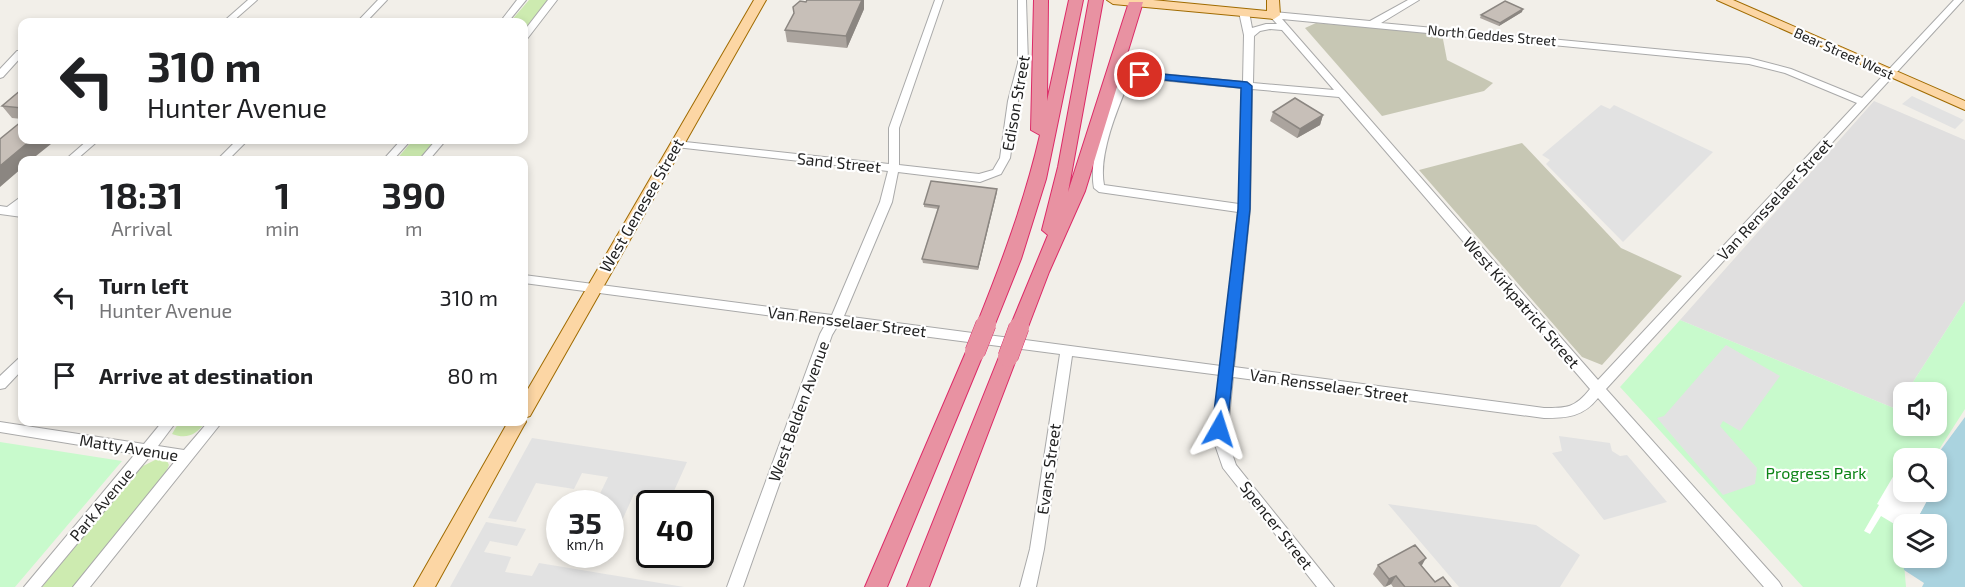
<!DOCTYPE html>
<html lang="en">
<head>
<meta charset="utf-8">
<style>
  body { margin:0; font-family:"Exo 2",sans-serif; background:#f2f2f2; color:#202124; height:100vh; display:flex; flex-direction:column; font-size:22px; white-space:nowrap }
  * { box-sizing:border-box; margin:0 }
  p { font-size:20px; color:#757577 }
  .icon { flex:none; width:33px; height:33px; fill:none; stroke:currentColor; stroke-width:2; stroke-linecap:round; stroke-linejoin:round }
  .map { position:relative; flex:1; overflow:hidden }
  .drawer { position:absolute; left:18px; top:156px; width:510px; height:270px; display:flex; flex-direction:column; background:#fff; border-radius:12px; box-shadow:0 3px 9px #0003 }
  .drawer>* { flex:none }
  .guide { position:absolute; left:18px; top:18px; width:510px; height:126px; border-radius:12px; box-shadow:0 3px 9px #0003; background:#fff; color:#202124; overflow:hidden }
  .tools { position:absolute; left:1893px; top:382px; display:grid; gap:12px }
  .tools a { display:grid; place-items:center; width:54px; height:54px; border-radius:12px; background:#fff; box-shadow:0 3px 9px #0003; font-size:30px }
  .speed { position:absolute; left:546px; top:490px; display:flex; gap:12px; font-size:30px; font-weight:700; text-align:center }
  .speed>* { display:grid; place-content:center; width:78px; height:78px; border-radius:50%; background:#fff; box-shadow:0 3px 9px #0003; line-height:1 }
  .speed small { font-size:15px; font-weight:400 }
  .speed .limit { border:3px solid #111; border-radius:9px; background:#fff; color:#111 }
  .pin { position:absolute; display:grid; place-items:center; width:51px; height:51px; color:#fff; margin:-26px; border:3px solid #fff; border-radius:50%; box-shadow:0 2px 6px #0007 }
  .me { position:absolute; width:66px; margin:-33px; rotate:6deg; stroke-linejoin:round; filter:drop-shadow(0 0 4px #0008) }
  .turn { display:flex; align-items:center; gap:21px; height:126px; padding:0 30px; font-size:27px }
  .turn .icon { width:78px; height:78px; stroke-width:2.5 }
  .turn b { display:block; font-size:42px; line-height:51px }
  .eta { display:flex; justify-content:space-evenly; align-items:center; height:102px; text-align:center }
  .eta b { font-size:36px; font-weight:700; line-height:42px }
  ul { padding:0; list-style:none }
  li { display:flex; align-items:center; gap:18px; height:78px; padding:0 30px }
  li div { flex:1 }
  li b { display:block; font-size:22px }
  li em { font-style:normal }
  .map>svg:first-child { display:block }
  .residential { fill:#e0dfdf }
  .construction { fill:#c7c7b4 }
  .grass { fill:#cdebb0 }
  .park { fill:#c8facc }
  .parking { fill:#e2e2e2 }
  .water { fill:#aad3df; fill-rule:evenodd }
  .pier { fill:#fff }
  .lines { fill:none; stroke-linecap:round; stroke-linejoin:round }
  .minor-casing { stroke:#a9a9a9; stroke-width:2 }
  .major-casing { stroke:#a06b00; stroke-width:2 }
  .highway-casing { stroke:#dc2a67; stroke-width:2 }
  .minor { fill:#fff; fill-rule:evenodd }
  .major { fill:#fcd6a4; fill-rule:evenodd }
  .highway { fill:#e892a2; fill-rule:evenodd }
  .highway-bridge-casing { stroke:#dc2a67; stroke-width:21; stroke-linecap:butt }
  .highway-bridge { stroke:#e892a2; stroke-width:20 }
  .wall { fill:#aba49e }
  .shaded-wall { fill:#8b8681 }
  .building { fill:#c7bfb8; stroke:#8b8681; stroke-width:1.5 }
  .route { fill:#1a73e8; stroke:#114b97; stroke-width:1.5 }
  .labels { text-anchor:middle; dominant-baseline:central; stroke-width:4.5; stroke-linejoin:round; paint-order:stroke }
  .far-street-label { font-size:14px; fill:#222; stroke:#fff }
  .street-label { font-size:16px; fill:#222; stroke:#fff }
  .park-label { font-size:16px; fill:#0c8416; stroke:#fff }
</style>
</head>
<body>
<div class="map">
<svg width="1965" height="587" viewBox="0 0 1965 587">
  <rect width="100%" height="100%" fill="#f2efe9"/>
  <path class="residential" d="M 1874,101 L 1965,140 L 1965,301 L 1906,393 L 1904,393 L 1896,409 L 1680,320 Z"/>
  <path class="construction" d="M 1316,23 L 1442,34 L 1447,60 L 1493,83 L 1484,91 L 1382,116 L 1305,28 Z
    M 1522,143 L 1621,248 L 1682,276 L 1602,365 L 1582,357 L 1419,170 Z"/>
  <path class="grass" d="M 529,0 L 548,0 L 524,30 L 524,22 L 510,22 Z
    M 413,140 L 435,140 L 418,160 L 396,160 Z
    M 179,422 L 206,422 C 196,434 188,440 172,434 Z
    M 157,459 L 167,461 L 169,465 L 165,474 L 74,587 L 42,587 L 141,467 Z"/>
  <path class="park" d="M 1965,301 L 1965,409 L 1933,459 L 1904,459 L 1904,492 L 1922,492 L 1901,528 L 1906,587 L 1803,587 L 1620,387 L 1680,320 L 1896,409 L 1903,398 L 1904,426 L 1936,426 L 1936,393 L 1906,393 Z
    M 0,442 L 122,461 L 15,587 L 0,587 Z"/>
  <path class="parking" d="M 1912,96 L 1964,120 L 1955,129 L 1902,104 Z
    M 1601,105 L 1610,109 L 1614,105 L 1713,152 L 1623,242 L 1546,164 L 1550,160 L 1542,155 Z
    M 1726,345 L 1780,376 L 1740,431 L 1723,421 L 1720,426 L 1757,468 L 1755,484 L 1723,495 L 1657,418 L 1664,416 Z
    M 1559,436 L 1610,443 L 1612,451 L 1620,456 L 1627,455 L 1667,502 L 1604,520 L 1552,453 L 1562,451 Z
    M 532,438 L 687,462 L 670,500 L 634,494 L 620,525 L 611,524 L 610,504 L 596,502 L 608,477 L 582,473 L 574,489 L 536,483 L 516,522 L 488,518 Z
    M 1388,504 L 1536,525 L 1580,555 L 1560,587 L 1459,587 Z
    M 486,522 L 526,529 L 517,546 L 490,541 L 484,552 L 511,557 L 505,572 L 532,576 L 539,563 L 684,587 L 450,587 Z"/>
  <path class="water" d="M 1965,417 L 1965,587 L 1922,587 L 1924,583 L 1904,570 L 1901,528 L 1907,516 L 1916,521 L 1927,500 L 1920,495 L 1922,492 L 1936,492 L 1934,459 ZM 1904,525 L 1936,525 L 1936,558 L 1904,558 Z"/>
  <path class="pier" d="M 1903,467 L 1904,492 L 1922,492 L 1921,496 L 1928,499 L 1916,521 L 1907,516 L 1901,528 L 1881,516 L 1870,534 L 1864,531 L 1879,505 L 1877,504 L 1894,475 L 1896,476 Z"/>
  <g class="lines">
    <defs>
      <path id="minor" d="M 248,0 L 257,0 L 232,22 L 223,22 Z
        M 378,0 L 387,0 L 366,22 L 357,22 Z
        M 517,0 L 526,0 L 508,22 L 500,22 Z
        M 548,0 L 557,0 L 527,39 L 524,40 L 524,31 Z
        M 935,0 L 943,0 L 899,128 L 899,165 L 979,174 L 993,170 L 1000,158 L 1008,101 L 1018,63 L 1018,0 L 1026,0 L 1028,63 L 1018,101 L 1010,158 L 1001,174 L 980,182 L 898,172 L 892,202 L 844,316 L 1221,366 L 1238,212 L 1099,192 L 1094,188 C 1088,157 1107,102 1123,75 L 1140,72 L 1243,82 L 1244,35 L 1239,12 L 1241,10 L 1244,9 L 1249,12 L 1252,28 L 1266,24 L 1277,24 L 1269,15 L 1274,12 L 1370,21 L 1408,0 L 1419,0 L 1381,23 L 1749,58 L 1791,69 L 1862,98 L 1954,0 L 1963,0 L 1606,389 L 1779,582 L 1782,587 L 1764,587 L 1598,398 C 1583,417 1567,418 1544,418 L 1233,377 L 1227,439 L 1236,465 L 1334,587 L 1317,587 L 1223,468 L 1213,439 L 1220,375 L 1072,356 L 1044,549 L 1036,587 L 1020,587 L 1030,549 L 1060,354 L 838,325 L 832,335 L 743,587 L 727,587 L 820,334 L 826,323 L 524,283 L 524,275 L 832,315 L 880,202 L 888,171 L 676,147 L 671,144 L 676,141 L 889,164 L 889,128 ZM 1282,19 L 1749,64 L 1785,73 L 1857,103 L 1598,380 ZM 1270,29 L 1282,30 L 1334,90 L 1253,83 L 1254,36 L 1260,31 ZM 1140,78 L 1243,88 L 1239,204 L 1104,185 C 1098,155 1118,107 1130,79 ZM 1252,89 L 1339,97 L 1590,389 C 1575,408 1567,408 1544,408 L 1234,367 L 1250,209 Z
        M 17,51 L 22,51 L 22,56 L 3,77 L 0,78 L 0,69 Z
        M 88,140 L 99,140 L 76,160 L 65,160 Z
        M 237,140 L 248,140 L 228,160 L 217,160 Z
        M 401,140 L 411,140 L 393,160 L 383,160 Z
        M 436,140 L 446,140 L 429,160 L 419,160 Z
        M 22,196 L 22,206 L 19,209 L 22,209 L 22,217 L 0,214 L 0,206 L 7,207 Z
        M 22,357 L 22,370 L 5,388 L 0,389 L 0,376 L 18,359 Z
        M 0,422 L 144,444 L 162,422 L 176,422 L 158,446 L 184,450 L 208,422 L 222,422 L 90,587 L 73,587 L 176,460 L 150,456 L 41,587 L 24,587 L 135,454 L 0,432 Z"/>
      <path id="major" d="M 754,0 L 766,0 L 530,416 L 524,418 L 526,422 L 523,427 L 435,587 L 414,587 L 508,422 L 524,422 L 524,396 Z
        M 1107,0 L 1153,0 L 1267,11 L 1267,0 L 1279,0 L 1280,15 L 1274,19 L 1113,4 Z
        M 1717,0 L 1733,0 L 1965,101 L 1965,110 Z"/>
      <path id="highway" d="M 1034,0 L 1048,0 L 1047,101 L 1069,0 L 1083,0 L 1046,179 L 1021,259 L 993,329 L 979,329 L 977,324 C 1002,262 1025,200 1040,135 L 1031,130 Z
        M 1089,0 L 1103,0 L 1068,192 L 1129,2 L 1143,2 L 1085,191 L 1049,272 L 1028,327 L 1026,332 L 1012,332 L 1010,327 L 1048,235 L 1042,230 L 1058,167 Z
        M 975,345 L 982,347 L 984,352 L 887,587 L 865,587 L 966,352 L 968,347 Z
        M 1008,350 L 1015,352 L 1017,357 L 929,587 L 907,587 L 1001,352 Z"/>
    </defs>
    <use href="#minor" class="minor-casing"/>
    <use href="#major" class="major-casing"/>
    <use href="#highway" class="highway-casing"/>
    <use href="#minor" class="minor"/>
    <use href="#major" class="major"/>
    <use href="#highway" class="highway"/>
    <defs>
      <path id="highway-bridge" d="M 975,352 L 986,324
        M 1008,357 L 1019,327"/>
    </defs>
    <use href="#highway-bridge" class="highway-bridge-casing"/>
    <use href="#highway-bridge" class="highway-bridge"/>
  </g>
  <path class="wall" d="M 864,9 L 847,48 L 787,42 L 785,30 Z
    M 1522,12 L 1499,26 L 1480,18 L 1481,15 Z
    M 22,89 L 22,119 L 12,118 L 2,106 Z
    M 1273,112 L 1323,115 L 1320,125 L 1297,138 L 1270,121 Z
    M 997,189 L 978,270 L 923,263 L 922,259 L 938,209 L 924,207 L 924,204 Z
    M 1378,565 L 1422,566 L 1435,582 L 1451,587 L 1393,587 L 1391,584 L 1384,587 L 1373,574 Z"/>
  <path class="shaded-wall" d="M 862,0 L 864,0 L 864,9 L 847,48 L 846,36 Z
    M 1523,9 L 1522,12 L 1499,26 L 1500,23 Z
    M 1323,115 L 1320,125 L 1297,138 L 1300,129 Z
    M 31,140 L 56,140 L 31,160 L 22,160 L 22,168 L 0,187 L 0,166 Z
    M 997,189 L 997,192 L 978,270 L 978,267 Z
    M 1426,558 L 1421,567 L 1419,563 Z
    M 1396,576 L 1391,584 L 1385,587 L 1389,579 Z"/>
  <path class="building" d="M 807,0 L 862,0 L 846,36 L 785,30 L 794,13 L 793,7 L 800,1 L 806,2 Z
    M 1505,1 L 1523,9 L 1500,23 L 1481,15 Z
    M 22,89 L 22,108 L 2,106 Z
    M 1295,98 L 1323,115 L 1300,129 L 1273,112 Z
    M 22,121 L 22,140 L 31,140 L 0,166 L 0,139 Z
    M 931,181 L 997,189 L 978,267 L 922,259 L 939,206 L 924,204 Z
    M 1415,545 L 1426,558 L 1419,563 L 1435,582 L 1443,577 L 1451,587 L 1405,587 L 1396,576 L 1389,579 L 1378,565 Z"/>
  <path class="route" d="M 1140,72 L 1247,82 L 1252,86 L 1250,209 L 1227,429 L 1219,435 L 1212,429 L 1238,209 L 1241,88 L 1136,77 L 1134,75 Z"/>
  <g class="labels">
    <g class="far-street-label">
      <text transform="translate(1492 35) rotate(5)">North Geddes Street</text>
      <text transform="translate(1844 53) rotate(24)">Bear Street West</text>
    </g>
    <g class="street-label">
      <text transform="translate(1015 103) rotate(-80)">Edison Street</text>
      <text transform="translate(839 162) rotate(6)">Sand Street</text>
      <text transform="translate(1774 199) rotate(-47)">Van Rensselaer Street</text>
      <text transform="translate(641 205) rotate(-60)">West Genesee Street</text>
      <text transform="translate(1522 302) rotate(49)">West Kirkpatrick Street</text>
      <text transform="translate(847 321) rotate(7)">Van Rensselaer Street</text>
      <text transform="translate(1329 385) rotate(8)">Van Rensselaer Street</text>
      <text transform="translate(798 411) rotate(-70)">West Belden Avenue</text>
      <text transform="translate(129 447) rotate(9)">Matty Avenue</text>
      <text transform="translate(1048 469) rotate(-82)">Evans Street</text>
      <text transform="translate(101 504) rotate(-50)">Park Avenue</text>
      <text transform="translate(1277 525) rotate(52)">Spencer Street</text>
    </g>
    <g class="park-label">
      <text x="1816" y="472">Progress Park</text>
    </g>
  </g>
</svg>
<div class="tools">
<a><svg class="icon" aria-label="sound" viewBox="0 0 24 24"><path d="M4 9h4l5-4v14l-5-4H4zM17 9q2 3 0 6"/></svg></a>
<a><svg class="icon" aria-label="search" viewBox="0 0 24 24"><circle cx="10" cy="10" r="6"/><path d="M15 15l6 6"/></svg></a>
<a><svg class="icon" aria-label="layers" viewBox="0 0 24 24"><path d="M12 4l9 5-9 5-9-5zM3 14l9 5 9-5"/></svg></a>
</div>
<div class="speed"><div>35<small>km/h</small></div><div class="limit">40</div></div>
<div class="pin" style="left:1140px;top:75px;background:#d93025"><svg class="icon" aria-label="arrive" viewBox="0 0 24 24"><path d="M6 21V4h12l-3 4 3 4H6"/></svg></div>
<svg class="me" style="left:1219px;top:429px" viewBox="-20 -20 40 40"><path d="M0-17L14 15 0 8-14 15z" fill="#1a73e8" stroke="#fff" stroke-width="4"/></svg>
<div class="guide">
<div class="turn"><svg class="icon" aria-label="left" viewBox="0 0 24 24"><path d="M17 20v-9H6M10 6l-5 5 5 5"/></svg><div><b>310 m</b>Hunter Avenue</div></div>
</div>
<section class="drawer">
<div class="eta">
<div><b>18:31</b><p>Arrival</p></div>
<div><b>1</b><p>min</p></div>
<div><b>390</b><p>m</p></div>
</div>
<ul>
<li><svg class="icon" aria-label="left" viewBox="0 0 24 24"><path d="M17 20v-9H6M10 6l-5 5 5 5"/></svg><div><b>Turn left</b><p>Hunter Avenue</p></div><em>310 m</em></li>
<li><svg class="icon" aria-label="arrive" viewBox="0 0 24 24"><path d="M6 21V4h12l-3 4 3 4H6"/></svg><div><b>Arrive at destination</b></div><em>80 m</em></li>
</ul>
</section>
</div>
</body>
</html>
